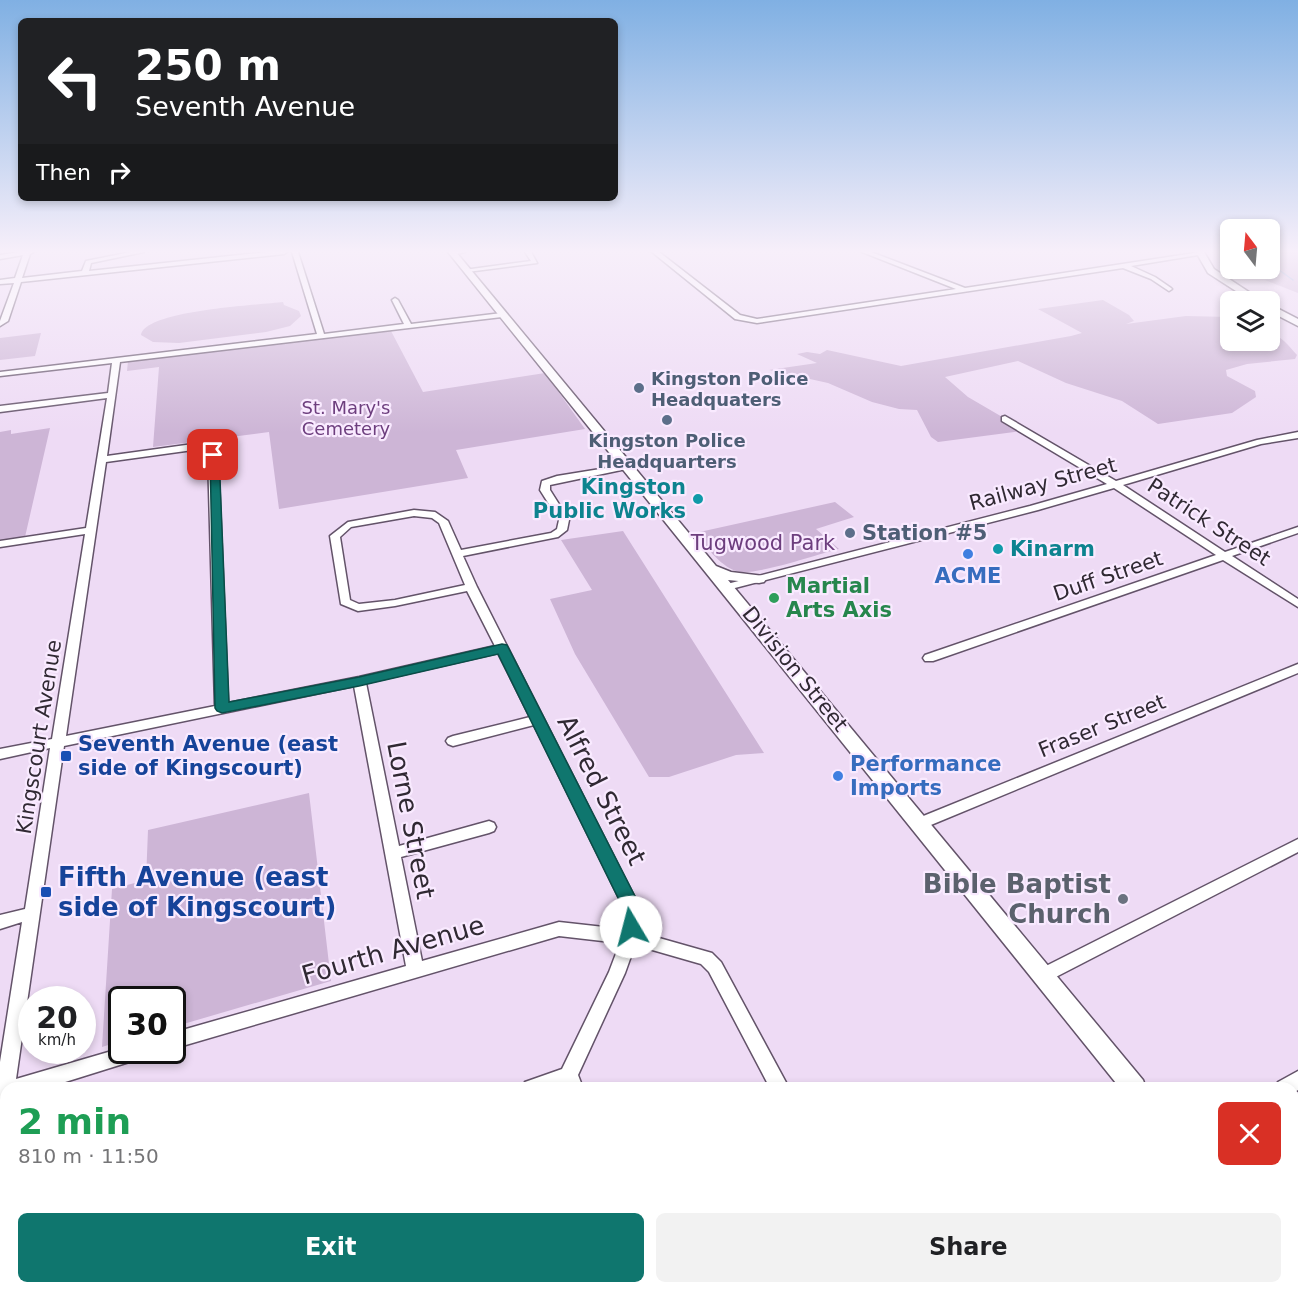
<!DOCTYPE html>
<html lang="en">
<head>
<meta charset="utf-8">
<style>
  body { margin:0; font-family:"DejaVu Sans",sans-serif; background:#f2f2f2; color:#202124; height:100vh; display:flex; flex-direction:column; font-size:22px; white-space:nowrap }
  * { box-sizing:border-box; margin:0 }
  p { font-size:20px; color:#757577 }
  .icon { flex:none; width:33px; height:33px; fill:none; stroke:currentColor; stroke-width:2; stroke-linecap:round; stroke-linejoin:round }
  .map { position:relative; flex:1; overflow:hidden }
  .sheet { position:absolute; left:0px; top:1082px; width:1299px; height:212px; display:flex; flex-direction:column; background:#fff; border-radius:18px 18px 0 0; box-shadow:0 3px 9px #0003 }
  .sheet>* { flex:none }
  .hud { position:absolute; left:18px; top:18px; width:600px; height:183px; border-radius:9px; box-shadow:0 3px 9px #0003; background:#202124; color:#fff; overflow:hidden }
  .needle { width:39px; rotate:344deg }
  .controls { position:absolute; left:1220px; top:219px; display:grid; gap:12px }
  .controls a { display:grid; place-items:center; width:60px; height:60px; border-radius:9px; background:#fff; box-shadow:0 3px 9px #0003; font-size:30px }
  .speed { position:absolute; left:18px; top:986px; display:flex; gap:12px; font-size:30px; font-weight:700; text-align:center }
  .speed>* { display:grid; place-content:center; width:78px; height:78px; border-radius:50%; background:#fff; box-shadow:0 3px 9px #0003; line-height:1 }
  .speed small { font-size:15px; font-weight:400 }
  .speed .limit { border:3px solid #111; border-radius:9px; background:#fff; color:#111 }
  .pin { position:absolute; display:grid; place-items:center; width:51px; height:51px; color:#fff; margin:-26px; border-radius:12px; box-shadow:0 3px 9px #0006 }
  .me { position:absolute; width:66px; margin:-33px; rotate:352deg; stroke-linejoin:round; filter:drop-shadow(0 0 4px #0008) }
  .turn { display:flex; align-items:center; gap:21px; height:126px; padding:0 18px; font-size:27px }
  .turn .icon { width:78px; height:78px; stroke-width:2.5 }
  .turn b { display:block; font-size:42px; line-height:51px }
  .then { display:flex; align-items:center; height:57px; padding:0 18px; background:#0003; gap:12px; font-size:22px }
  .round { display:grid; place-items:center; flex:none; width:63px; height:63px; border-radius:9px; background:#f2f2f2 }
  .overview { display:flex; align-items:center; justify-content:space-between; height:102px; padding:0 18px }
  h1 { font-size:36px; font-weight:700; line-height:45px; color:#1e9e55 }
  .button { display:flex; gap:12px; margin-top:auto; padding:12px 18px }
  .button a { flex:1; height:69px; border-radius:9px; background:#0f766e; color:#fff; font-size:24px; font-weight:700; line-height:69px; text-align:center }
  .button a+a { background:#f2f2f2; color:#202124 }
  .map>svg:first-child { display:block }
  .green { fill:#cdb5d6 }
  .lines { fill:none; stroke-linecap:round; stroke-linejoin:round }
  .stream { stroke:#84a9db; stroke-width:1.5 }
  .minor-casing { stroke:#635369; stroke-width:3 }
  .major-casing { stroke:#635369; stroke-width:3 }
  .minor { fill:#fff; fill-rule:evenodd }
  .major { fill:#fff; fill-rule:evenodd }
  .route { fill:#0f766e; stroke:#0a4d48; stroke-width:1.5 }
  .service-dot { fill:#5c6f8a; stroke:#f9eaff; stroke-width:2 }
  .culture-dot { fill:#0f9aa8; stroke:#f9eaff; stroke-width:2 }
  .shop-dot { fill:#3f7fe0; stroke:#f9eaff; stroke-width:2 }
  .leisure-dot { fill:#2e9e5b; stroke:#f9eaff; stroke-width:2 }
  .transit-dot { fill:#1a4fb4; stroke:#f9eaff; stroke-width:2 }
  .worship-dot { fill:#6b7280; stroke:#f9eaff; stroke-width:2 }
  .labels { text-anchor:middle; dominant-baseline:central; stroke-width:4.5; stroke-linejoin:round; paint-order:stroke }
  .far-service-label { font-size:18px; font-weight:bold; fill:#4e5e75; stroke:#f9eaff; text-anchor:start }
  .far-park-label { font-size:18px; fill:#6d3e7e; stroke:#f9eaff }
  .street-label { font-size:21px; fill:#302933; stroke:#f9eaff }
  .culture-label { font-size:21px; font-weight:bold; fill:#0d838f; stroke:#f9eaff; text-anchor:end }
  .service-label { font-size:21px; font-weight:bold; fill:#4e5e75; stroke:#f9eaff; text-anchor:start }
  .park-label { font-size:21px; fill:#6d3e7e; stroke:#f9eaff }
  .shop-label { font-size:21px; font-weight:bold; fill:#366cbe; stroke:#f9eaff }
  .leisure-label { font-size:21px; font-weight:bold; fill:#27864d; stroke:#f9eaff; text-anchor:start }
  .transit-label { font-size:21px; font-weight:bold; fill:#164399; stroke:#f9eaff; text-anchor:start }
  .near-street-label { font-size:26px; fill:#302933; stroke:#f9eaff }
  .near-transit-label { font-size:26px; font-weight:bold; fill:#164399; stroke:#f9eaff; text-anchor:start }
  .near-worship-label { font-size:26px; font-weight:bold; fill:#5b616d; stroke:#f9eaff; text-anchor:end }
</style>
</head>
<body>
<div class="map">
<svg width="1298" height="1292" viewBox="0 0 1298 1292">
  <rect width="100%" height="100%" fill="#eedbf5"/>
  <path class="green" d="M 1269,252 L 1298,252 L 1298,293 L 1265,280 L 1273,279 L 1267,273 L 1243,276 L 1225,274 L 1227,269 L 1219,262 L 1230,262 L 1230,268 L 1269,268 Z
    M 1103,300 L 1129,315 L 1134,321 L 1126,324 L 1186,316 L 1230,317 L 1230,340 L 1269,340 L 1269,333 C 1282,336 1288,345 1297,355 L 1295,359 L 1247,364 L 1226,370 L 1227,376 L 1255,391 L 1256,397 L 1232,413 L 1158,424 L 1122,401 L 1066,383 L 1018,361 L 945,377 L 968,397 L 1016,425 L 1022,431 L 938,442 L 931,437 L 917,410 L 899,409 L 872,402 L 828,383 L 769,370 L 817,363 L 797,354 L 807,352 L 820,354 L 827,350 L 901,366 L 1071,336 L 1082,333 L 1038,309 Z
    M 283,302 L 284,305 L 299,311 L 301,316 L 290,326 L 266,332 L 179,343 L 153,342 L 141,335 C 145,310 259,305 283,302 Z
    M 391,331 L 423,392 L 545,373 L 585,429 L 456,450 L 468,478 L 279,509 L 269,432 L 153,447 L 159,367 L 127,371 L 128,361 Z
    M 41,333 L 35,356 L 0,360 L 0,338 Z
    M 50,428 L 25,537 L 0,541 L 0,432 L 11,430 L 11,434 Z
    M 835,502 L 854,517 L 816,529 L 839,549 C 818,554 753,577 736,571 C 719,565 706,546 695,533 Z
    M 623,531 L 764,753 L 736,755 L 669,777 L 649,777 L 575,654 L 550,599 L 592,590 L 561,540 Z
    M 309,793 L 331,981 L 173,1027 L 172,999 L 122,999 L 121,1041 L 102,1047 L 112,889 L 146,880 L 148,830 Z"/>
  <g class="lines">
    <path class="stream" d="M 1269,256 L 1279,265 L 1279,270 L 1293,280"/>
    <defs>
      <path id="minor" d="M 20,252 L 34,252 L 30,254 L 22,278 L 82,271 L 86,261 L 131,252 L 144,252 L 91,263 L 89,271 L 267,252 L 287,252 L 284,254 L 21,282 L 8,321 L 0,326 L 0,321 L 14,283 L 0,284 L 0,280 L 15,278 L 23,255 L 0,259 L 0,255 Z
        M 292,252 L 298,252 L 324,334 L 404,324 L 392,300 L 395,298 L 398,300 L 411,324 L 502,313 L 506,315 L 502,317 L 120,362 L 107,456 L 193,444 L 211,447 L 218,455 L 228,703 L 359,677 L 495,646 L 467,591 L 395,606 L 358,611 L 341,604 L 330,536 L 348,522 L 414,510 L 435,512 L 448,521 L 461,550 L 551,533 L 557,529 L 559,520 L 540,490 L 542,481 L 557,476 L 631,464 L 631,468 L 550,485 L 550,490 L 569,520 L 567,530 L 558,537 L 463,556 L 477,587 L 640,908 L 638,932 L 712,953 L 721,962 L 789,1088 L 770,1088 L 709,972 L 701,964 L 635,945 L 625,973 L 578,1075 L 583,1088 L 565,1088 L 564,1085 L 558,1088 L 523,1088 L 525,1082 L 562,1069 L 609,972 L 620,943 L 559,936 L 172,1049 L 172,1033 L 406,966 L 354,686 L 64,746 L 16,1079 L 122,1048 L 122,1050 L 151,1050 L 148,1056 L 142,1058 L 46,1088 L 6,1088 L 6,1128 L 0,1130 L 0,1062 L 22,922 L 0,929 L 0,915 L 25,909 L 50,748 L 0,759 L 0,749 L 52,739 L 85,534 L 0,547 L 0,541 L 86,528 L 107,398 L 0,412 L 0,406 L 108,393 L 112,363 L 0,376 L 0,372 L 317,334 ZM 193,450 L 205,451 L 208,455 L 215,706 L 66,736 L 106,462 ZM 414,516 L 432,518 L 439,523 L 465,585 L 395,600 L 359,604 L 350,600 L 340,537 L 351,527 ZM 498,653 L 530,717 L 453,736 L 448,738 L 446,741 L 448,744 L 453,746 L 534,725 L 624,908 L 622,929 L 559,922 L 422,961 L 401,857 L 489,833 L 494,831 L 496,827 L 494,823 L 489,821 L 399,846 L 366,683 Z
        M 451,252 L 465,252 L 453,255 Z
        M 525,252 L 531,252 L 537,263 L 467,272 L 464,270 L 531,261 Z
        M 652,252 L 659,252 L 740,315 L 757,319 L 956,289 L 862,252 L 871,252 L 965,288 L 1201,252 L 1204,254 L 1131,266 L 1155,277 L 1171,288 L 1172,289 L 1169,291 L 1151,279 L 1123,268 L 757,323 L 735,319 Z
        M 1005,416 L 1116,481 L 1257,440 L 1298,432 L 1298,438 L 1261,444 L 1123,485 L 1225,552 L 1298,527 L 1298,533 L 1232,556 L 1298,599 L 1298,607 L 1223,560 L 933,661 L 925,661 L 923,658 L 925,655 L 1216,555 L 1114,488 L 1038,510 L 731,589 L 727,590 L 721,587 L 723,585 L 1030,506 L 1107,484 L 1002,421 L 1002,417 Z
        M 1298,664 L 1298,673 L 926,827 L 921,828 L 916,827 L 914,823 L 916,819 Z
        M 1298,839 L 1298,852 L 1050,980 L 1044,982 L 1038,980 L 1036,975 L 1038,970 Z
        M 1298,1071 L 1298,1090 L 1293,1093 L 1293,1088 L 1276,1088 L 1278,1082 Z
        M 6,1253 L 6,1275 L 0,1277 L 0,1255 Z
        M 206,1287 L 228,1287 L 229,1292 L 207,1292 Z
        M 581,1287 L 613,1287 L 611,1292 L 579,1292 Z
        M 626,1287 L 648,1287 L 649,1292 L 627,1292 Z
        M 875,1287 L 898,1287 L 900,1292 L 877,1292 Z
        M 1169,1287 L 1199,1287 L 1197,1292 L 1167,1292 Z"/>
      <path id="major" d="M 448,252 L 456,252 L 716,566 L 731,572 L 764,576 L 766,579 L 764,582 L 759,583 L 728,580 L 1143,1080 L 1146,1088 L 1120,1088 Z
        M 1196,252 L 1204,252 L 1214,269 L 1264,302 L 1253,302 L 1208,273 Z
        M 1269,304 L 1298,319 L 1298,326 L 1269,311 Z
        M 1293,1271 L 1298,1273 L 1298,1292 L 1283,1292 L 1281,1287 L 1293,1287 Z"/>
    </defs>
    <use href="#minor" class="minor-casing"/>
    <use href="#major" class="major-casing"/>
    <use href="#minor" class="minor"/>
    <use href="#major" class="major"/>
  </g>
  <linearGradient id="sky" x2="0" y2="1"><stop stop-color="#80b0e3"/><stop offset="0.58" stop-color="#f7effa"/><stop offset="1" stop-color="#f7effa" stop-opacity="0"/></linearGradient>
  <rect width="1298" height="433" fill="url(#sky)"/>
  <path class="route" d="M 210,452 L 219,455 L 229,702 L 359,677 L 502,644 L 507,645 L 641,908 L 640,927 L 637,932 L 631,934 L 624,932 L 622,927 L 623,908 L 498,654 L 359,686 L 222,713 L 217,711 L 215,708 Z"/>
  <g class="service-dot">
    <circle cx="639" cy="388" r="6"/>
    <circle cx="667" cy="420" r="6"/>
    <circle cx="850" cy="533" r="6"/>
  </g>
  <g class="culture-dot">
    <circle cx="698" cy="499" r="6"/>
    <circle cx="998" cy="549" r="6"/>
  </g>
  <g class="shop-dot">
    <circle cx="968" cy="554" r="6"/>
    <circle cx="838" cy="776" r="6"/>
  </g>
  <circle class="leisure-dot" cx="774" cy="598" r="6"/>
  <g class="transit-dot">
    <rect x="60" y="750" width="12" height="12" rx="3"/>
    <rect x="40" y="886" width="12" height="12" rx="3"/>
  </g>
  <circle class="worship-dot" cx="1123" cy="899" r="6"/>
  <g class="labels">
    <g class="far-service-label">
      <text x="651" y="378">Kingston Police<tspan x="651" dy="21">Headquaters</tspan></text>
      <text x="667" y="440" text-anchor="middle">Kingston Police<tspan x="667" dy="21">Headquarters</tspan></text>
    </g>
    <g class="far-park-label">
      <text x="346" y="407">St. Mary's<tspan x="346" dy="21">Cemetery</tspan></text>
    </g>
    <g class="street-label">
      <text transform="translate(1043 484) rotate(-15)">Railway Street</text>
      <text transform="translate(1209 522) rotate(33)">Patrick Street</text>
      <text transform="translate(1108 576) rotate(-19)">Duff Street</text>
      <text transform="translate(795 669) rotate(51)">Division Street</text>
      <text transform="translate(1102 726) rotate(-22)">Fraser Street</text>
      <text transform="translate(39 737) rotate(-81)">Kingscourt Avenue</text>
    </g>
    <g class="culture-label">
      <text x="686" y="487">Kingston<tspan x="686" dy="24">Public Works</tspan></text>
      <text x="1010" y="549" text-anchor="start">Kinarm</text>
    </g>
    <g class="service-label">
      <text x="862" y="533">Station #5</text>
    </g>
    <g class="park-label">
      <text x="763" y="543">Tugwood Park</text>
    </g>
    <g class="shop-label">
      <text x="968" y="576">ACME</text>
      <text x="850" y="764" text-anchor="start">Performance<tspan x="850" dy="24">Imports</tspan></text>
    </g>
    <g class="leisure-label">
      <text x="786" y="586">Martial<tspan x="786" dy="24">Arts Axis</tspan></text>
    </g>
    <g class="transit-label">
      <text x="78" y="744">Seventh Avenue (east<tspan x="78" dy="24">side of Kingscourt)</tspan></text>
    </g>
    <g class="near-street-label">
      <text transform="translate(602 790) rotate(63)">Alfred Street</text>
      <text transform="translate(411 820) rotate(79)">Lorne Street</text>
      <text transform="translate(393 950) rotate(-16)">Fourth Avenue</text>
    </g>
    <g class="near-transit-label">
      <text x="58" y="877">Fifth Avenue (east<tspan x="58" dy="30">side of Kingscourt)</tspan></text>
    </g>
    <g class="near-worship-label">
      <text x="1111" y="884">Bible Baptist<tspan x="1111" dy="30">Church</tspan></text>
    </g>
  </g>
</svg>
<div class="controls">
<a><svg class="needle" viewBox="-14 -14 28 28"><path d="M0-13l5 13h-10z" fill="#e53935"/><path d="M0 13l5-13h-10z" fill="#757577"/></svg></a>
<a><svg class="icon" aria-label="layers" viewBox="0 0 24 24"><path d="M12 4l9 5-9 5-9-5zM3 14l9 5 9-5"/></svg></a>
</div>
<div class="speed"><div>20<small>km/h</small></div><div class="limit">30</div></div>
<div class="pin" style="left:213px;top:455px;background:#d93025"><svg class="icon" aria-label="arrive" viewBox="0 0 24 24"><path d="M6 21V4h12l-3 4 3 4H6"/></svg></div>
<svg class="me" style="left:631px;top:927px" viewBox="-20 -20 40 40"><circle r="19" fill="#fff"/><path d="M0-13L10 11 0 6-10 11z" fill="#0f766e"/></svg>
<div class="hud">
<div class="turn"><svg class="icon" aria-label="left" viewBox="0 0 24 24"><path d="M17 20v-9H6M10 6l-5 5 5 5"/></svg><div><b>250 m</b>Seventh Avenue</div></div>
<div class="then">Then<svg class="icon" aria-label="right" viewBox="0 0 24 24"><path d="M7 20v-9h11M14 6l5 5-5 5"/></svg></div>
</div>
<section class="sheet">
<div class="overview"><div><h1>2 min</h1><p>810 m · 11:50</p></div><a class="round" style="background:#d93025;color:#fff"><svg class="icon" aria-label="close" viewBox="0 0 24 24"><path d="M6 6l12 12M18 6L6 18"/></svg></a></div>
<div class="button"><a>Exit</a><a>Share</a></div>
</section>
</div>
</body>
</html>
